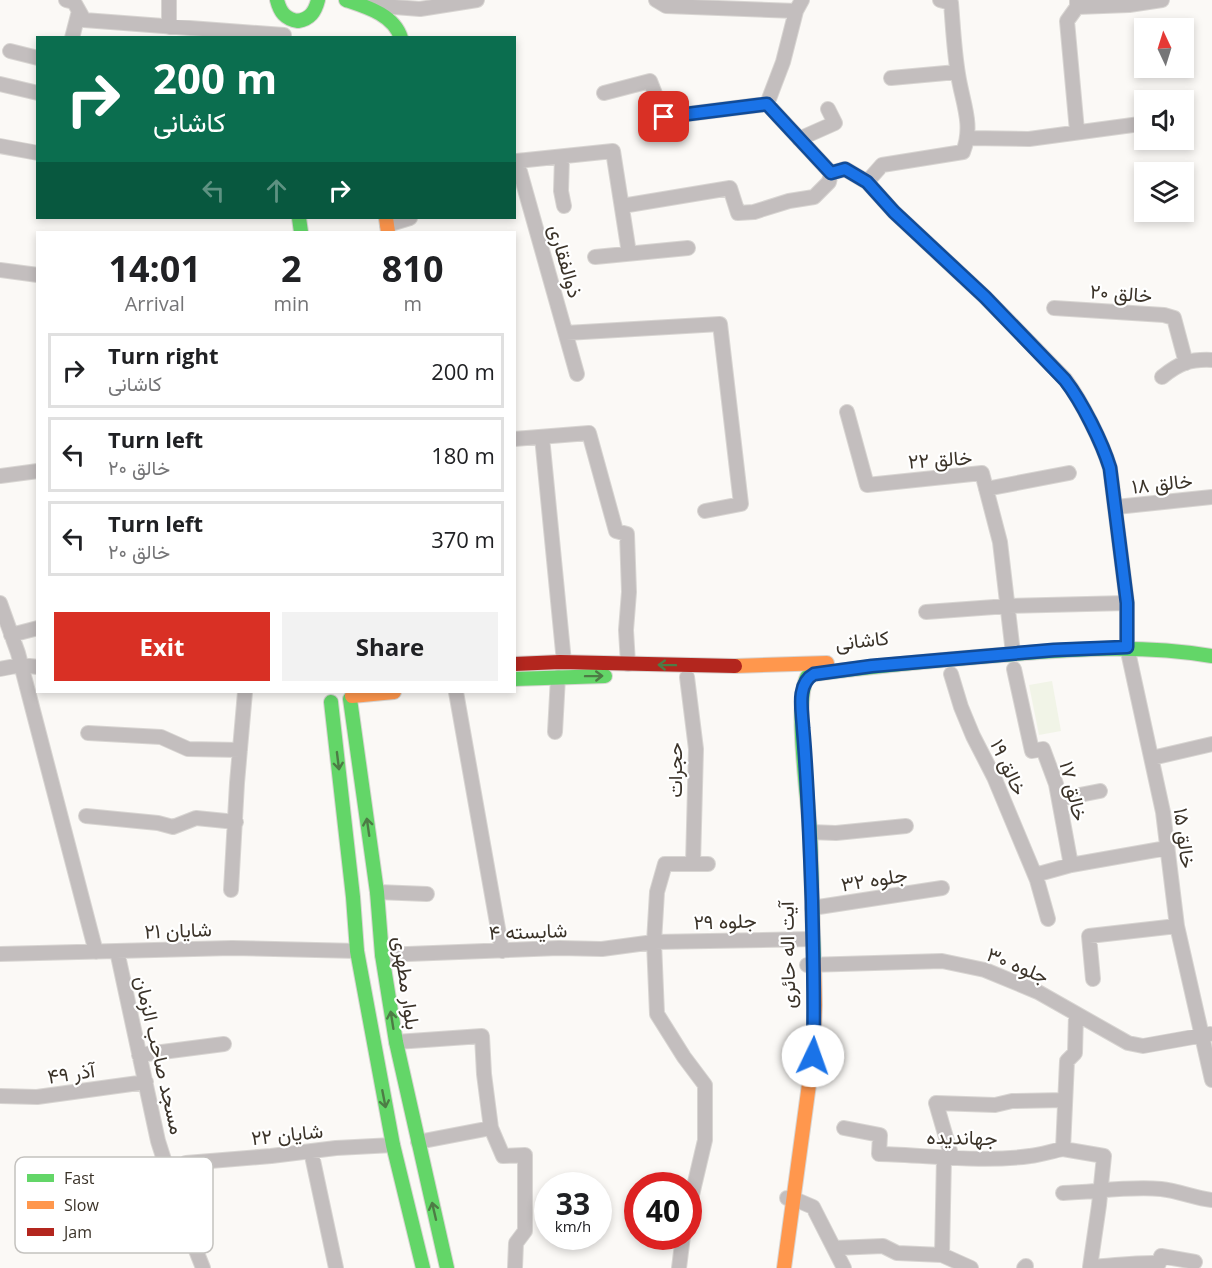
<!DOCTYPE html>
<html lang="en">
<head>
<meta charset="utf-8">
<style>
  body { margin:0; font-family:"Open Sans",Vazirmatn,sans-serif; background:#f2f2f2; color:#202124; height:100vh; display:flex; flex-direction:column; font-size:22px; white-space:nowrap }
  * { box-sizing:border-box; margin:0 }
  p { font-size:20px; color:#757577 }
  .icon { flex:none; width:33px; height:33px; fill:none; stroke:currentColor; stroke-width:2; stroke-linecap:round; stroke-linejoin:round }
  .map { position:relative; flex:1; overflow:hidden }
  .drawer { position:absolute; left:36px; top:231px; width:480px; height:462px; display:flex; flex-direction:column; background:#fff; border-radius:0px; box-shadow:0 3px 9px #0003 }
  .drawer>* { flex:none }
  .banner { position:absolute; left:36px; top:36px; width:480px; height:183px; border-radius:0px; box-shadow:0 3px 9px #0003; background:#0b6e4f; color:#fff; overflow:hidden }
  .needle { width:39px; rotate:356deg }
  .fabs { position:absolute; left:1134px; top:18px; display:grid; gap:12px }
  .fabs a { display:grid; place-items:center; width:60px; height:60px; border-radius:0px; background:#fff; box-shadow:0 3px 9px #0003; font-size:30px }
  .speed { position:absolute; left:534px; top:1172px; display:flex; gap:12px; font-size:30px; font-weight:700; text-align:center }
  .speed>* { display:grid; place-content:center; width:78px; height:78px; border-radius:50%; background:#fff; box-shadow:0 3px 9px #0003; line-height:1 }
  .speed small { font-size:15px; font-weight:400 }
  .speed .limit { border:9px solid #d22; background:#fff; color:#111 }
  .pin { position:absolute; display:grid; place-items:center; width:51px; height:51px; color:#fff; margin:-26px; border-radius:12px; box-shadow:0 3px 9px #0006 }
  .me { position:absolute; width:66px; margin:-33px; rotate:3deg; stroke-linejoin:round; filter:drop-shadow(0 0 4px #0008) }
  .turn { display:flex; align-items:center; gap:21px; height:126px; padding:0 18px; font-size:27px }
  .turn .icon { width:78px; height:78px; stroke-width:2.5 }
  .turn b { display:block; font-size:42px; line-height:51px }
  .lanes { display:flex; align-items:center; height:57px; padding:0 18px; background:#0003; justify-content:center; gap:30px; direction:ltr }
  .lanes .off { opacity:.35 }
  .eta { display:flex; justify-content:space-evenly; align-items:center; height:102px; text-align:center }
  .eta b { font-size:36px; font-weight:700; line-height:42px }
  .primary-button { display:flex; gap:12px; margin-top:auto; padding:12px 18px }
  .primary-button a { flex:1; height:69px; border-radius:0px; background:#d93025; color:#fff; font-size:24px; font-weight:700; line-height:69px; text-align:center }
  .primary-button a+a { background:#f2f2f2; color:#202124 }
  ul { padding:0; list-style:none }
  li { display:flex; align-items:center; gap:18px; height:75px; margin:0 12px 9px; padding:0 6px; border:3px solid #e0e0e0; border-radius:0px }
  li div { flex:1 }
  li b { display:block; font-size:22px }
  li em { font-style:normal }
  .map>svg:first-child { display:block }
  .grass { fill:#f1f4e7 }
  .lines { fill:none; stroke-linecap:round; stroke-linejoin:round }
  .street-casing { stroke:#d8d5d2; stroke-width:16 }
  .fast-casing { stroke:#d8d5d2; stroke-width:16 }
  .slow-casing { stroke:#d8d5d2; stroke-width:16 }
  .jam-casing { stroke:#d8d5d2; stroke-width:16 }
  .street { stroke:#c3bebe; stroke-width:14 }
  .fast { stroke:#63d668; stroke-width:14 }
  .slow { stroke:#ff974d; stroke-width:14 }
  .jam { stroke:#b3261e; stroke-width:14 }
  .oneway { stroke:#4d7c45 }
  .route-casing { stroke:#114b97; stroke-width:15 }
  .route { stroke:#1a73e8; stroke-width:10 }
  .labels { text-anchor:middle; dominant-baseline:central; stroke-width:4.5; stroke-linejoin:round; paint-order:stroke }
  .street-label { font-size:20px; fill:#3b3329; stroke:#fff }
  .key { fill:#fff; stroke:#c4c2bf; stroke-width:1.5 }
  .key-label { font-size:16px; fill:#3b3329 }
</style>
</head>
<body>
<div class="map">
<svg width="1212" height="1268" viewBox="0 0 1212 1268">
  <rect width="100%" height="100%" fill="#fbf9f6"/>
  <path class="grass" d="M 1052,681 L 1061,731 L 1039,735 L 1029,685 Z"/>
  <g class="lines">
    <defs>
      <path id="street" d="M 66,0 L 74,2 L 84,20 L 284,35
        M 169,0 L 169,27
        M 656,0 L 666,6 L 796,11
        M 369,5 L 420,9 L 477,0
        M 1077,7 L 1129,5 L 1162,0
        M 72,38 L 79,11
        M 10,51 L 38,58
        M 891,78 L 957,72
        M 0,84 L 38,93
        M 604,93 L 650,81 L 664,117 L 767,104 L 831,173 L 845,169 L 867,182 L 894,212 L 985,297 L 1065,379 C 1082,402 1102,442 1110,468 L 1127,603 L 1127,647 L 1163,812 L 1177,926 L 1212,1080
        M 767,104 L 783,62 L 796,11 L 802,0
        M 1077,131 L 1067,21 L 1077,7 L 1077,0
        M 969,138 L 1029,139 L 1140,124
        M 799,139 L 835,123 L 828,109
        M 0,146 L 38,153
        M 562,157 L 561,191 L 564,206
        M 514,161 L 517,161 L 577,374
        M 517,161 L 613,151 L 629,253
        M 867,182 L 882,165 L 963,152 C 974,124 962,102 958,74 C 954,50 953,26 951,3 L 940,0
        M 622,206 L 730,188 L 738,213 L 754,212 L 789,201 L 814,197 L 829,182 L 831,173
        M 387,225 L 410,218
        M 595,257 L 688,248
        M 0,270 L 38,275
        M 1054,308 L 1164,315 L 1174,318 L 1186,363
        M 566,333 L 720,324 L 741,504 L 705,511
        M 1162,377 C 1179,363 1190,359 1212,360
        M 847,412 L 867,485 L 982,473 L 1000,542 L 1013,653
        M 542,437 L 564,662
        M 514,439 L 589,433 L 616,531 L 627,534 L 629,592 L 626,630 L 628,664
        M 0,476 L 38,471
        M 986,489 L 1069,473
        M 1116,507 L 1212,497
        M 0,603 L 18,653 L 96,952
        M 926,612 L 1008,606 L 1127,603
        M 11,635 L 38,628
        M 0,669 L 21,665 L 38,667
        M 1014,669 L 1032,751 L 1043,749 L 1056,784 L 1071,865
        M 951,674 L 961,707 L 973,736 L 994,777 L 1037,880 L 1048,919
        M 687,677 L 696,749 L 693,864
        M 456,692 L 502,951
        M 555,732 L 558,677
        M 88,733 L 161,737 L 188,749 L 240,750
        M 1152,758 L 1212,744
        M 1059,799 L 1100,791
        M 86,816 L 158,823 L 173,827 L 196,818 L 236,822
        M 810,832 L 836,833 L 906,826
        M 1035,875 L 1071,865 L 1167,848
        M 231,890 L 237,783 L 245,692
        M 377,892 L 427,894
        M 812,908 L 942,888
        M 117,951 L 158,1141 L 180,1210 L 203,1268
        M 0,954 L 232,948 L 357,951
        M 382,955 L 559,948 L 602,949 L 654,942 L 813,939
        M 807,965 L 942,961 L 985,970 L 1038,992 L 1128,1043 L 1143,1046 L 1210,1034
        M 1093,979 L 1089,936 L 1177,926
        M 396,1042 L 482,1036 L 484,1074 L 491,1128 L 503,1156 L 525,1155 L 525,1231 L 516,1243 L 515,1268
        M 139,1055 L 224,1044
        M 0,1096 L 37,1097 L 146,1082
        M 844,1128 L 880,1135 L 879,1154 C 929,1155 981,1163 1030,1156 C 1041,1155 1052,1151 1063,1149 L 1067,1061 L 1075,1053 L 1076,1014
        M 418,1142 L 491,1128
        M 1063,1149 L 1104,1156 L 1099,1205 L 1090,1267 C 1113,1266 1135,1262 1159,1263 L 1161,1256 L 1195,1262
        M 311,1151 L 336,1268
        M 952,1158 L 936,1103 L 995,1105 L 1012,1101 L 1065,1100
        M 186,1163 L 271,1156 L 336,1148 L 393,1145
        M 1063,1193 C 1096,1192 1128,1186 1161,1189 C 1179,1191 1195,1198 1212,1200
        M 787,1198 L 792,1198 L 813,1207 L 844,1268
        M 688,1212 L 705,1140 L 705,1085 L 684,1057 L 657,1014 L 654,942 L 657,892 L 665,864 L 708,864
        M 835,1248 L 883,1246 L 897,1253 L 942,1255 L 944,1157
        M 942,1255 L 971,1268
        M 679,1268 L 683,1236
        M 1024,1268 L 1026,1266"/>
      <path id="fast" d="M 277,0 C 280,12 285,19 298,21 C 310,19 315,12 318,0
        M 346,0 C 367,7 394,15 401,38
        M 299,218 L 301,232
        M 514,679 L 605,676
        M 350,699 L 377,892 L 382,955 L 396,1042 L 447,1268
        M 331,702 L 353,897 L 357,951 L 393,1145 L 423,1268
        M 814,961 C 812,918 812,875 810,832 C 808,798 794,704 807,677 L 814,674 C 876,666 939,660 1001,655 C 1072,649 1141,644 1212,656"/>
      <path id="slow" d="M 386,218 L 388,232
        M 735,666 L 827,663
        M 352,696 L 394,692
        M 784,1268 L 813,1055 L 815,1005 L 814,961"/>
      <path id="jam" d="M 514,664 L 560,662 L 735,666"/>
    </defs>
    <use href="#street" class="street-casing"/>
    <use href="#fast" class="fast-casing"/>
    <use href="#slow" class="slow-casing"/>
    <use href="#jam" class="jam-casing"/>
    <use href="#street" class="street"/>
    <use href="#fast" class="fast"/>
    <use href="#slow" class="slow"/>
    <use href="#jam" class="jam"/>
  </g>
  <defs><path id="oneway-shaft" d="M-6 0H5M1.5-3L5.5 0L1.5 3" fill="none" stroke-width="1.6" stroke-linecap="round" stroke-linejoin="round" transform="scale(1.5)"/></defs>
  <g class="oneway">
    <use href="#oneway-shaft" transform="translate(667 665) rotate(-179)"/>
    <use href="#oneway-shaft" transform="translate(594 676) rotate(-1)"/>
    <use href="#oneway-shaft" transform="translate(338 761) rotate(83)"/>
    <use href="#oneway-shaft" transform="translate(368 827) rotate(-98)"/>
    <use href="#oneway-shaft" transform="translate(392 1020) rotate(-99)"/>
    <use href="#oneway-shaft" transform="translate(384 1099) rotate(79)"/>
    <use href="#oneway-shaft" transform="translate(434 1211) rotate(-103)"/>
  </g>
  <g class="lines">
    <defs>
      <path id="route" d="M 664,117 L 767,104 L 831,173 L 845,169 L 867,182 L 894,212 L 985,297 L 1065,380 C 1082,402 1102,442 1110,468 L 1127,603 L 1127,647 L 1054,650 L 872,666 L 814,674 C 796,684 802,710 803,728 C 808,786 810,843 812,901 C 813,953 815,1004 813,1056"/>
    </defs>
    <use href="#route" class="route-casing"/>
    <use href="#route" class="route"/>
  </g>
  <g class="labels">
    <g class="street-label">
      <text transform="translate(566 261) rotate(74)">ذوالفقاری</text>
      <text transform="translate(1121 293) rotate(4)">خالق ۲۰</text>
      <text transform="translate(940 459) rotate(-4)">خالق ۲۲</text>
      <text transform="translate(1162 483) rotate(-6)">خالق ۱۸</text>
      <text transform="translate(862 640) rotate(-6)">کاشانی</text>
      <text transform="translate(1009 767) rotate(65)">خالق ۱۹</text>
      <text transform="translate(674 770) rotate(-90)">حجرات</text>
      <text transform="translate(1074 791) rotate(76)">خالق ۱۷</text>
      <text transform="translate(1185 838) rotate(83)">خالق ۱۵</text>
      <text transform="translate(874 879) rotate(-9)">جلوه ۳۲</text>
      <text transform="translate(725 921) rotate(-2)">جلوه ۲۹</text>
      <text transform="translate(178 930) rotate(-2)">شایان ۲۱</text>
      <text transform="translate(528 931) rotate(-2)">شایسته ۴</text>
      <text transform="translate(787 955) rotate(-91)">آیت اله حائری</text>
      <text transform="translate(1018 965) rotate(22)">جلوه ۳۰</text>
      <text transform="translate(407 983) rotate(82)">بلوار مطهری</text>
      <text transform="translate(160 1055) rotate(77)">مسجد صاحب الزمان</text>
      <text transform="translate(71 1073) rotate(-8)">آذر ۴۹</text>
      <text transform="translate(287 1134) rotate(-6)">شایان ۲۲</text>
      <text transform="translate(962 1137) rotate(1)">جهاندیده</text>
    </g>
  </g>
  <rect x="15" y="1157" width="198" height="96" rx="9" class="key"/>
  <rect x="27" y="1174" width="27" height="8" fill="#63d668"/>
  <rect x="27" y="1201" width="27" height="8" fill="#ff974d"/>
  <rect x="27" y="1228" width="27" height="8" fill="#b3261e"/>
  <g class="key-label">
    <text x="64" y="1184">Fast</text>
    <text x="64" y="1211">Slow</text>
    <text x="64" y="1238">Jam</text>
  </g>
</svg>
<div class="fabs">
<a><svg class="needle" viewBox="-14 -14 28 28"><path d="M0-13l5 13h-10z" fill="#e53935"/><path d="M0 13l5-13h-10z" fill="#757577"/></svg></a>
<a><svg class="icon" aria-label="sound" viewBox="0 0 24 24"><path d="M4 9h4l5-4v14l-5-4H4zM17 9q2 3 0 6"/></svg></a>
<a><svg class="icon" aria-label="layers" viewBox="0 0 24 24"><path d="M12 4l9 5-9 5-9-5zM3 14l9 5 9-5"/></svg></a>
</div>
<div class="speed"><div>33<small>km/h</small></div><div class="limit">40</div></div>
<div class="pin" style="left:664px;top:117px;background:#d93025"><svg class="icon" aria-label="arrive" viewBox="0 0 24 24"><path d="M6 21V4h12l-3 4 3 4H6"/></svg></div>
<svg class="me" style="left:813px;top:1056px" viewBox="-20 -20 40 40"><circle r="19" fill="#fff"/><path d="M0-13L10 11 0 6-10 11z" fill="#1a73e8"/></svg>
<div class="banner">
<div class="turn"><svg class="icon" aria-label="right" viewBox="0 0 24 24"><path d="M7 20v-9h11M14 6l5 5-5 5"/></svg><div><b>200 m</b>کاشانی</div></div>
<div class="lanes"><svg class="icon off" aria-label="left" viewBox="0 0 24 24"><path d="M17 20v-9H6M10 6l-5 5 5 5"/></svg><svg class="icon off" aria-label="ahead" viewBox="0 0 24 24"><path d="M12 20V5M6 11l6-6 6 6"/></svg><svg class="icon" aria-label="right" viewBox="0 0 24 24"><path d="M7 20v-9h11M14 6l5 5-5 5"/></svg></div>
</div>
<section class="drawer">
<div class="eta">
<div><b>14:01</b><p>Arrival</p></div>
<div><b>2</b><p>min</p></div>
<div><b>810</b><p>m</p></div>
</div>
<ul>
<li><svg class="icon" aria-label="right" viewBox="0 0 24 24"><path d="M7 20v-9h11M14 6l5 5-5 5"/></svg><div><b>Turn right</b><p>کاشانی</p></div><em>200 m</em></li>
<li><svg class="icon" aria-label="left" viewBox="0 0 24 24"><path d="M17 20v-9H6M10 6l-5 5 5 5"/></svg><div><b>Turn left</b><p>خالق ۲۰</p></div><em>180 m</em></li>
<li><svg class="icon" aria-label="left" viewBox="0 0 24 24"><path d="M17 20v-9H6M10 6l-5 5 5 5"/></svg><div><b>Turn left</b><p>خالق ۲۰</p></div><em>370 m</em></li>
</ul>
<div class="primary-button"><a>Exit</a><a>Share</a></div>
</section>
</div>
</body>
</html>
